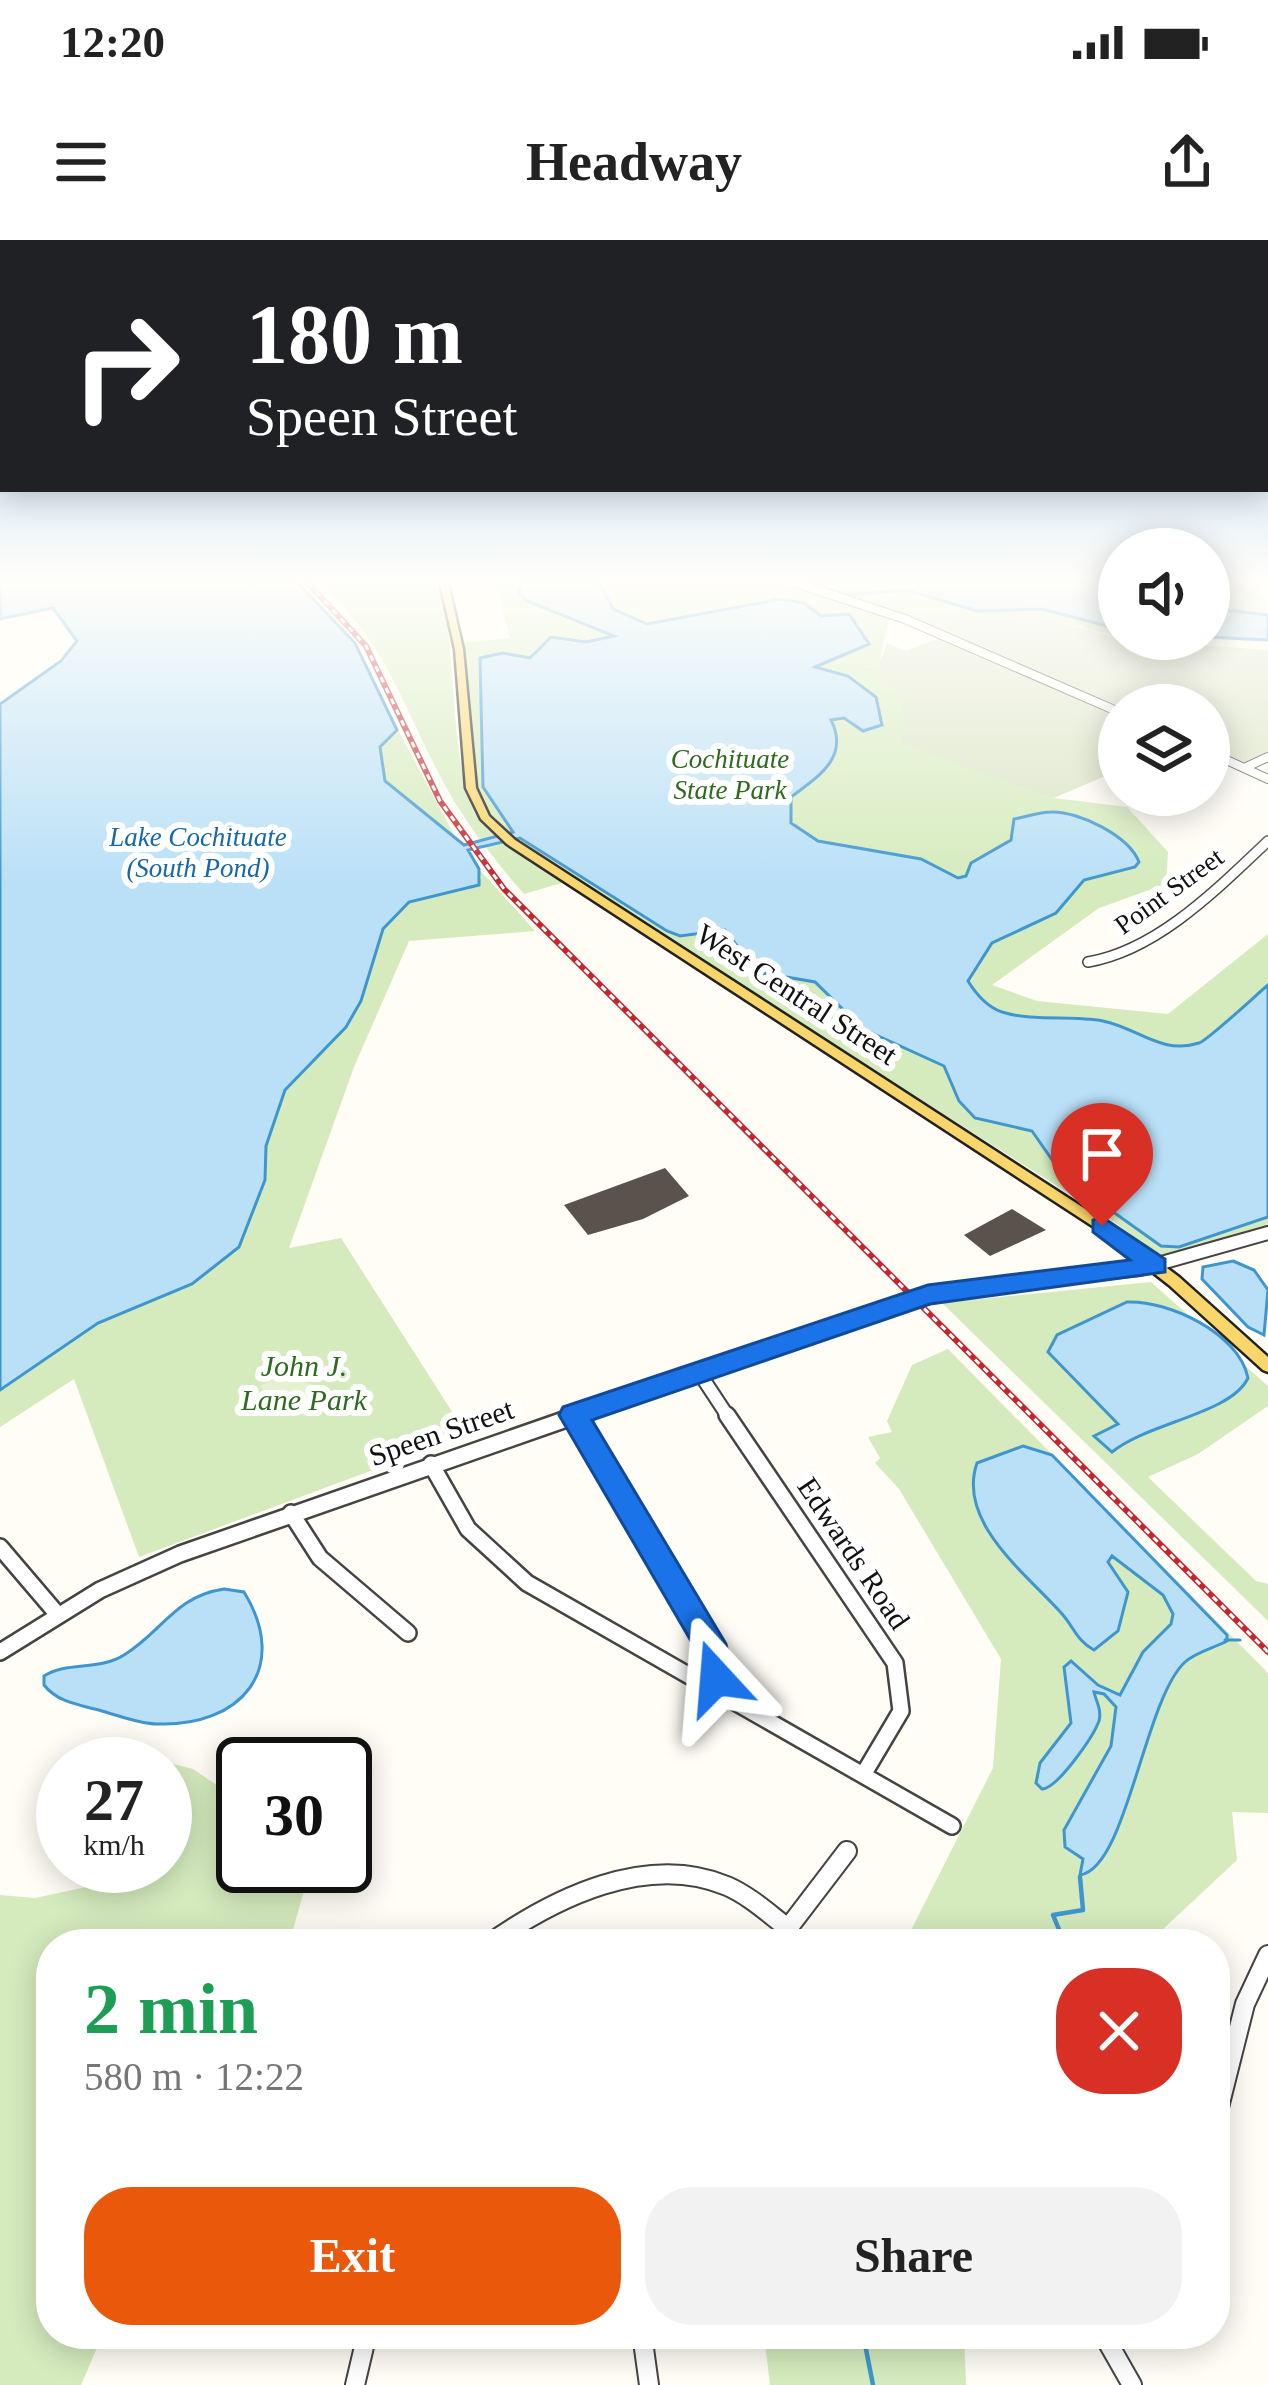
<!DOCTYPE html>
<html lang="en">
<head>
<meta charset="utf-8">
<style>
  body { margin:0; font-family:"Times New Roman",serif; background:#f2f2f2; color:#222; height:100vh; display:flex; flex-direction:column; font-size:45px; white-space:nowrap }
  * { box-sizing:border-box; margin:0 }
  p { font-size:39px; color:#767676 }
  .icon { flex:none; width:66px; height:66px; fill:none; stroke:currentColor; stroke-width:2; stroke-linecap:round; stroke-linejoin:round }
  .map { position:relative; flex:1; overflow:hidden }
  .sheet { position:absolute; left:36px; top:1689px; width:1194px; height:420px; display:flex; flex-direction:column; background:#fff; border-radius:48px; box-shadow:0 6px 30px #0003 }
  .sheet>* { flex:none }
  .guide { position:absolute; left:0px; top:0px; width:1269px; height:252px; box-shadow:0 6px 30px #0003; background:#202124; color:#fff; overflow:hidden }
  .fabs { position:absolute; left:1098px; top:288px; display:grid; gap:24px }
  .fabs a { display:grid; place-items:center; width:132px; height:132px; border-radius:50%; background:#fff; box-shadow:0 6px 30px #0003; font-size:60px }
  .speed { position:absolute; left:36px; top:1497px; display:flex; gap:24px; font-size:60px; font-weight:700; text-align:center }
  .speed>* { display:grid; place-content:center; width:156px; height:156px; border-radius:50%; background:#fff; box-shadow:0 6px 30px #0003; line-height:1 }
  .speed small { font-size:30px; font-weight:400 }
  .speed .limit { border:6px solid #111; border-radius:18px; background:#fff; color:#111 }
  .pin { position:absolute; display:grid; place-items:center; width:102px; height:102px; color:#fff; margin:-123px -51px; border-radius:50% 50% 50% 0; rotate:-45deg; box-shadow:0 0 12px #0007 }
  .pin .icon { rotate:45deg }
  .me { position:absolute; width:132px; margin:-66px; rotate:341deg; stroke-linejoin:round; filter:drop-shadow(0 0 9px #0008) }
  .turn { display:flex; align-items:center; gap:42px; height:252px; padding:0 48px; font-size:54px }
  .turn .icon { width:156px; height:156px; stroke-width:2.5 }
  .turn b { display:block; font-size:84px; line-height:102px }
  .round { display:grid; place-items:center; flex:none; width:126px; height:126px; border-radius:48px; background:#f2f2f2 }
  .headline { display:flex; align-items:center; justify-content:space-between; height:204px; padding:0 48px }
  h1 { font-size:72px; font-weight:800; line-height:90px; color:#1e9e55 }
  .button { display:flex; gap:24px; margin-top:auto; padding:24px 48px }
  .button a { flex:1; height:138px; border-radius:48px; background:#ea580c; color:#fff; font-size:48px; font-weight:800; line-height:138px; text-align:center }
  .button a+a { background:#f2f2f2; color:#222 }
  .status { display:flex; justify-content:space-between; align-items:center; height:84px; padding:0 60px; background:#fff; direction:ltr }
  .status svg { height:33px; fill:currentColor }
  header { display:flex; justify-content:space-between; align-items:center; height:156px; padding:0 48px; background:#fff; font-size:54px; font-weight:800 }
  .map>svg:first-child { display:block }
  .green { fill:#d5ebbd }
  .cemetery { fill:#d9e3c4 }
  .pitch { fill:#e6f2cf }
  .water { fill:#b9e0f7; stroke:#3f96cf; stroke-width:3 }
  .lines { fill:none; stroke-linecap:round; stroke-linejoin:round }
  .stream-far1 { stroke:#3f96cf; stroke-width:3 }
  .stream { stroke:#3f96cf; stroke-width:4.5 }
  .building { fill:#5a524d }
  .minor-far4-casing { stroke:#444; stroke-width:10 }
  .minor-far3-casing { stroke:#444; stroke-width:12 }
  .minor-far2-casing { stroke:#444; stroke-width:16 }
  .minor-far1-casing { stroke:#444; stroke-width:20 }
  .minor-casing { stroke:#444; stroke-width:22 }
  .major-casing { stroke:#222; stroke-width:5 }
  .minor-far4 { stroke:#fff; stroke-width:8 }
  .minor-far3 { stroke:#fff; stroke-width:9 }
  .minor-far2 { stroke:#fff; stroke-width:12 }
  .minor-far1 { stroke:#fff; stroke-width:15 }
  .minor { stroke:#fff; stroke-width:18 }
  .major { fill:#f9d66b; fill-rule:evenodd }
  .rail-casing { stroke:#c4262e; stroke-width:6 }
  .rail { stroke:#fff; stroke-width:3; stroke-dasharray:6; stroke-linecap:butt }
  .minor-bridge-casing { stroke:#444; stroke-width:16; stroke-linecap:butt }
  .minor-bridge { stroke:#fff; stroke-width:12 }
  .route { fill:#1a73e8; stroke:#114b97; stroke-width:3 }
  .labels { text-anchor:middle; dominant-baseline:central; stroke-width:12; stroke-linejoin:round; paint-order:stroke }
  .far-park-label { font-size:27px; font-style:italic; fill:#2f6b1f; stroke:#fff }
  .far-water-label { font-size:27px; font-style:italic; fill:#1768a6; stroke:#fff }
  .far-street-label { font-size:27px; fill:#111; stroke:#fff }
  .street-label { font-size:30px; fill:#111; stroke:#fff }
  .park-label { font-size:30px; font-style:italic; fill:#2f6b1f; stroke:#fff }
</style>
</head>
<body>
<div class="status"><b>12:20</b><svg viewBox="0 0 49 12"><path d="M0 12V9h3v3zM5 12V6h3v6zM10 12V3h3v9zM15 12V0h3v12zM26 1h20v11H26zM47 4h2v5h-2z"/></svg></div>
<header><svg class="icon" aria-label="menu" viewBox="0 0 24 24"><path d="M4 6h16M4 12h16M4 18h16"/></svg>Headway<svg class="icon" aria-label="share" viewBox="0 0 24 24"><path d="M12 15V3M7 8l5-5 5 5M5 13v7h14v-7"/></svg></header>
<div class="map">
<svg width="1268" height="2145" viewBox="0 0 1268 2145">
  <rect width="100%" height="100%" fill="#fffdf5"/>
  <path class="green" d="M 319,343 L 431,343 L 440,348 C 458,406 448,545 482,583 C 505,608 536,625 565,642 L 524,654 C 491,616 461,577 438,532 C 402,462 381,395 319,343 Z
    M 488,343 L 618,343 L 646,379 L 799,346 L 849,355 L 906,350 L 977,371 L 1042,369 L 1119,389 L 1119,397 L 1036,375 L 914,382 L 890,374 L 879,424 L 864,428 L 1054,558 L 1127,567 L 1168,612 L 1166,644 L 1099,668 L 992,745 L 1037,761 L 1168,774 L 1268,694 L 1268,988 L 1161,1017 L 1114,982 L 505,597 L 477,564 L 458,403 L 510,398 L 498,351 Z
    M 1209,343 L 1259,345 L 1268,375 L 1209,368 Z
    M 398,490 L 459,604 L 385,541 L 380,507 Z
    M 479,629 L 535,691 L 409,701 L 354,827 L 289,1008 L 341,998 L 467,1195 L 139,1317 L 74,1139 L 0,1187 L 0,1150 L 98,1083 L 192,1044 L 239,1007 L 265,940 L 266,906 L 285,850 L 346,787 L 361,761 L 377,698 L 409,662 L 470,649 L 481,638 Z
    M 1151,1042 L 1268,1146 L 1268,1166 L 1198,1214 L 1148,1237 L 1256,1341 L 1268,1344 L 1268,1381 L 942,1063 Z
    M 948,1109 L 1268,1433 L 1268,1573 L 1232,1572 L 1237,1620 L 1147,1704 L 904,1704 L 993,1528 L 1001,1419 L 899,1249 L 875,1223 L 880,1218 L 868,1197 L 892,1192 L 887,1181 L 912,1125 Z
    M 161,1521 L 193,1529 L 243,1563 L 243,1626 L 311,1626 L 289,1704 L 51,1704 L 51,2094 L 103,2094 L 81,2145 L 0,2145 L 0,1655 L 35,1658 L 105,1643 L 116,1626 L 165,1626 L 165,1524 Z
    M 764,2094 L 964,2094 L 966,2145 L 770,2145 Z"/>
  <path class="cemetery" d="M 618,343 L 784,343 L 792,347 L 646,379 Z
    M 1036,375 L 1119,399 L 1268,410 L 1268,517 L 1244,528 L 1209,512 L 1209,465 L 1119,465 L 1119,530 L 1054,558 L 903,504 L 902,455 L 862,429 L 879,424 L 887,403 L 906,411 L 943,396 L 914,382 Z"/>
  <path class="pitch" d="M 290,1132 L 321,1151 L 305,1176 L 276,1164 L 260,1146 Z"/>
  <path class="water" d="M 0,343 L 298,343 L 355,403 L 397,490 L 380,507 L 385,541 L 464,605 L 513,592 L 483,547 L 480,418 L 503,413 L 530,418 L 551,397 L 586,402 L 614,396 L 527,361 L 519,353 L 520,343 L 599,343 L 613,369 L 647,384 L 781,359 L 804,363 L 821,376 L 849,374 L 869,404 L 815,427 L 848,436 L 876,457 L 882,485 L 863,491 L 844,478 L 831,480 C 850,517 818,537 791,557 L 791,583 L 818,601 L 921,619 L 958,638 L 966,636 L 971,623 L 1011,600 L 1014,579 C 1026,577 1039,572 1051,572 C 1079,571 1129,596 1139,622 L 1135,627 L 1084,640 L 1056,673 L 992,703 L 968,741 C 976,754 987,767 1002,772 C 1034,782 1071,775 1103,781 C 1138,788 1161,815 1199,803 C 1207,801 1256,755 1268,745 L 1268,977 L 1179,1007 L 1161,1006 L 1064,937 L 1032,891 L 975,878 L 959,861 L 944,826 L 863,789 L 815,742 L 757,732 L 725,690 L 680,696 L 667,691 L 520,598 L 468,610 L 479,629 L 479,645 L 409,662 L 383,689 L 361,761 L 346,787 L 285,850 L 266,906 L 265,940 L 239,1007 L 192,1044 L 98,1083 L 0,1150 L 0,464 L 61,421 L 77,401 L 53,368 L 0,379 Z
    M 807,343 L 1119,343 L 1119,389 L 1042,369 L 977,371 L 906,350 L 849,355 Z
    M 1209,368 L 1268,375 L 1268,400 L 1209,397 Z
    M 1233,1021 L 1254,1030 L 1268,1050 L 1264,1095 L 1248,1087 L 1202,1039 L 1203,1027 Z
    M 1127,1062 C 1168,1060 1239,1093 1248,1138 C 1231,1174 1149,1182 1112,1212 L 1094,1196 L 1118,1184 L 1048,1112 L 1057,1095 Z
    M 1023,1206 L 1052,1215 L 1227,1395 L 1227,1401 C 1214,1408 1196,1412 1185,1422 C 1144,1460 1127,1628 1080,1635 L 1083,1619 L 1065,1607 L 1064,1590 L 1111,1506 L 1116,1467 L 1104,1454 L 1094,1452 C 1096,1461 1102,1470 1099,1481 C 1093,1497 1057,1549 1042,1549 L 1036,1543 L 1040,1523 L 1071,1483 L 1064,1427 L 1071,1421 L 1098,1445 L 1120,1455 L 1143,1412 L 1171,1384 L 1173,1374 L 1163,1355 L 1112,1316 L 1108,1322 L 1128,1352 L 1118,1391 L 1094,1410 C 1078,1402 1074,1388 1063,1375 C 1029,1336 956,1283 977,1223 Z
    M 224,1349 L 244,1352 C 291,1429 241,1487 157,1484 C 139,1484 120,1476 102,1471 C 81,1465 58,1463 44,1445 L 44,1436 C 67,1421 99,1431 124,1415 C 162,1392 175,1356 224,1349 Z"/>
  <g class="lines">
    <path class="stream-far1" d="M 1225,1400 L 1240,1400"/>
    <path class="stream" d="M 1065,1704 L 1053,1675 L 1083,1670 L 1080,1637
      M 863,2094 L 873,2145"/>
  </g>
  <path class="building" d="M 665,928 L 689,956 L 643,979 L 588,995 L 564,965 Z
    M 1012,969 L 1046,990 L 990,1016 L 964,995 Z"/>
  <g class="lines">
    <defs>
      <path id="minor-far4" d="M 796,343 L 905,379 L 1119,472
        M 1209,512 L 1268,539
        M 1244,528 L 1268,517"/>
      <path id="minor-far3" d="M 1088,722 C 1158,710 1218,648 1268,601"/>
      <path id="minor-far2" d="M 965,1048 L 1140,1029 L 1268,993
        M 698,1131 L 729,1178
        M 569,1178 L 865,1074"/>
      <path id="minor-far1" d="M 574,1175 L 710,1404 L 718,1429 L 711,1448
        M 727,1175 L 895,1423 L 901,1471 L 863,1535
        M 431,1224 L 468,1289 L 527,1343 L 952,1586
        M 291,1273 L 320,1318 L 408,1393
        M 0,1307 L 58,1375
        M 0,1412 L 100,1350 L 180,1314 L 578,1175"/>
      <path id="minor" d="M 489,1704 C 554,1658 647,1612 727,1646 C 750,1656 769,1674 789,1689
        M 776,1704 L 847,1611
        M 1215,1883 L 1245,1764 L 1268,1715
        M 642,2094 L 649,2145
        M 1103,2094 L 1132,2145
        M 355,2145 L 367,2094"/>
      <path id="major" d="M 440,343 L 448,343 L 463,409 L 476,548 L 489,576 L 515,600 L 1107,983 L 1179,1037 L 1268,1117 L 1268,1132 L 1263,1130 L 1169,1045 L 1097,989 L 507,604 L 481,579 L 466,548 L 455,409 Z"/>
    </defs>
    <use href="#minor-far4" class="minor-far4-casing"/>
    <use href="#minor-far3" class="minor-far3-casing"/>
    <use href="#minor-far2" class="minor-far2-casing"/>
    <use href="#minor-far1" class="minor-far1-casing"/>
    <use href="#minor" class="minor-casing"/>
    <use href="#major" class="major-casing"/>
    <use href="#minor-far4" class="minor-far4"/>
    <use href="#minor-far3" class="minor-far3"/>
    <use href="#minor-far2" class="minor-far2"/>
    <use href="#minor-far1" class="minor-far1"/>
    <use href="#minor" class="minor"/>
    <use href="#major" class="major"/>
    <defs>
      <path id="rail" d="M 308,343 L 366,406 L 440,561 L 504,649 L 1268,1412"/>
    </defs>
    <use href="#rail" class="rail-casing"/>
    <use href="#rail" class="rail"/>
    <defs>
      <path id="minor-bridge" d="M 865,1074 L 965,1048"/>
    </defs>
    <use href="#minor-bridge" class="minor-bridge-casing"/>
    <use href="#minor-bridge" class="minor-bridge"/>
  </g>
  <linearGradient id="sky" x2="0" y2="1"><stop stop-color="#95c6ee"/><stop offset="0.53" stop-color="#fffefa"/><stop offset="1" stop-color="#fffefa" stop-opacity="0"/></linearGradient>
  <rect width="1268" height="644" fill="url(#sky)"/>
  <path class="route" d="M 1102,977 L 1165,1019 L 1165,1032 L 930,1064 L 592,1180 L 726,1404 L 733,1438 L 728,1448 L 716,1453 L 704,1448 L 694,1406 L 559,1175 L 563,1167 L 928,1045 L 1130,1020 L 1093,992 L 1093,980 Z"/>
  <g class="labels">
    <g class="far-park-label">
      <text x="730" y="519">Cochituate<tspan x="730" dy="31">State Park</tspan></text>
    </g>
    <g class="far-water-label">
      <text x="198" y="597">Lake Cochituate<tspan x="198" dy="31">(South Pond)</tspan></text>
    </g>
    <g class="far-street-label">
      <text transform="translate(1169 651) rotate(-36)">Point Street</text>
    </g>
    <g class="street-label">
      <text transform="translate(797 754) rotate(33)">West Central Street</text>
      <text transform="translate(441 1192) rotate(-19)">Speen Street</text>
      <text transform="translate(854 1313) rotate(56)">Edwards Road</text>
    </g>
    <g class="park-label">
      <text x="304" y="1125">John J.<tspan x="304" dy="34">Lane Park</tspan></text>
    </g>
  </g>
</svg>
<div class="fabs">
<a><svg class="icon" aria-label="sound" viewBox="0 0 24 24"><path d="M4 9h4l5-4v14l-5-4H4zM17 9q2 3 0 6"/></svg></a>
<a><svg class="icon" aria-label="layers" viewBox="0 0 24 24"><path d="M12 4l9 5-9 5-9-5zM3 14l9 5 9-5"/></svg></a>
</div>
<div class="speed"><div>27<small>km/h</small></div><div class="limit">30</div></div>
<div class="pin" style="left:1102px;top:986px;background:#d93025"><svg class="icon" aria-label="arrive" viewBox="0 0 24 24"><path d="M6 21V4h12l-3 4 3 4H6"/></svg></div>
<svg class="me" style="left:716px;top:1438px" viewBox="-20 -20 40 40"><path d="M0-17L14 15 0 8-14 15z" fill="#1a73e8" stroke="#fff" stroke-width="4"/></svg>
<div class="guide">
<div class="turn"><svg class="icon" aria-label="right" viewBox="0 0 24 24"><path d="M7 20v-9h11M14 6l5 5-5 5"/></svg><div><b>180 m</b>Speen Street</div></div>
</div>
<section class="sheet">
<div class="headline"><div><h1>2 min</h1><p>580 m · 12:22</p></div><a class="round" style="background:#d93025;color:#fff"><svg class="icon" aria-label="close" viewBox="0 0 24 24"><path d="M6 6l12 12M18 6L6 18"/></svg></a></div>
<div class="button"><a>Exit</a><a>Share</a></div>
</section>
</div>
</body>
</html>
